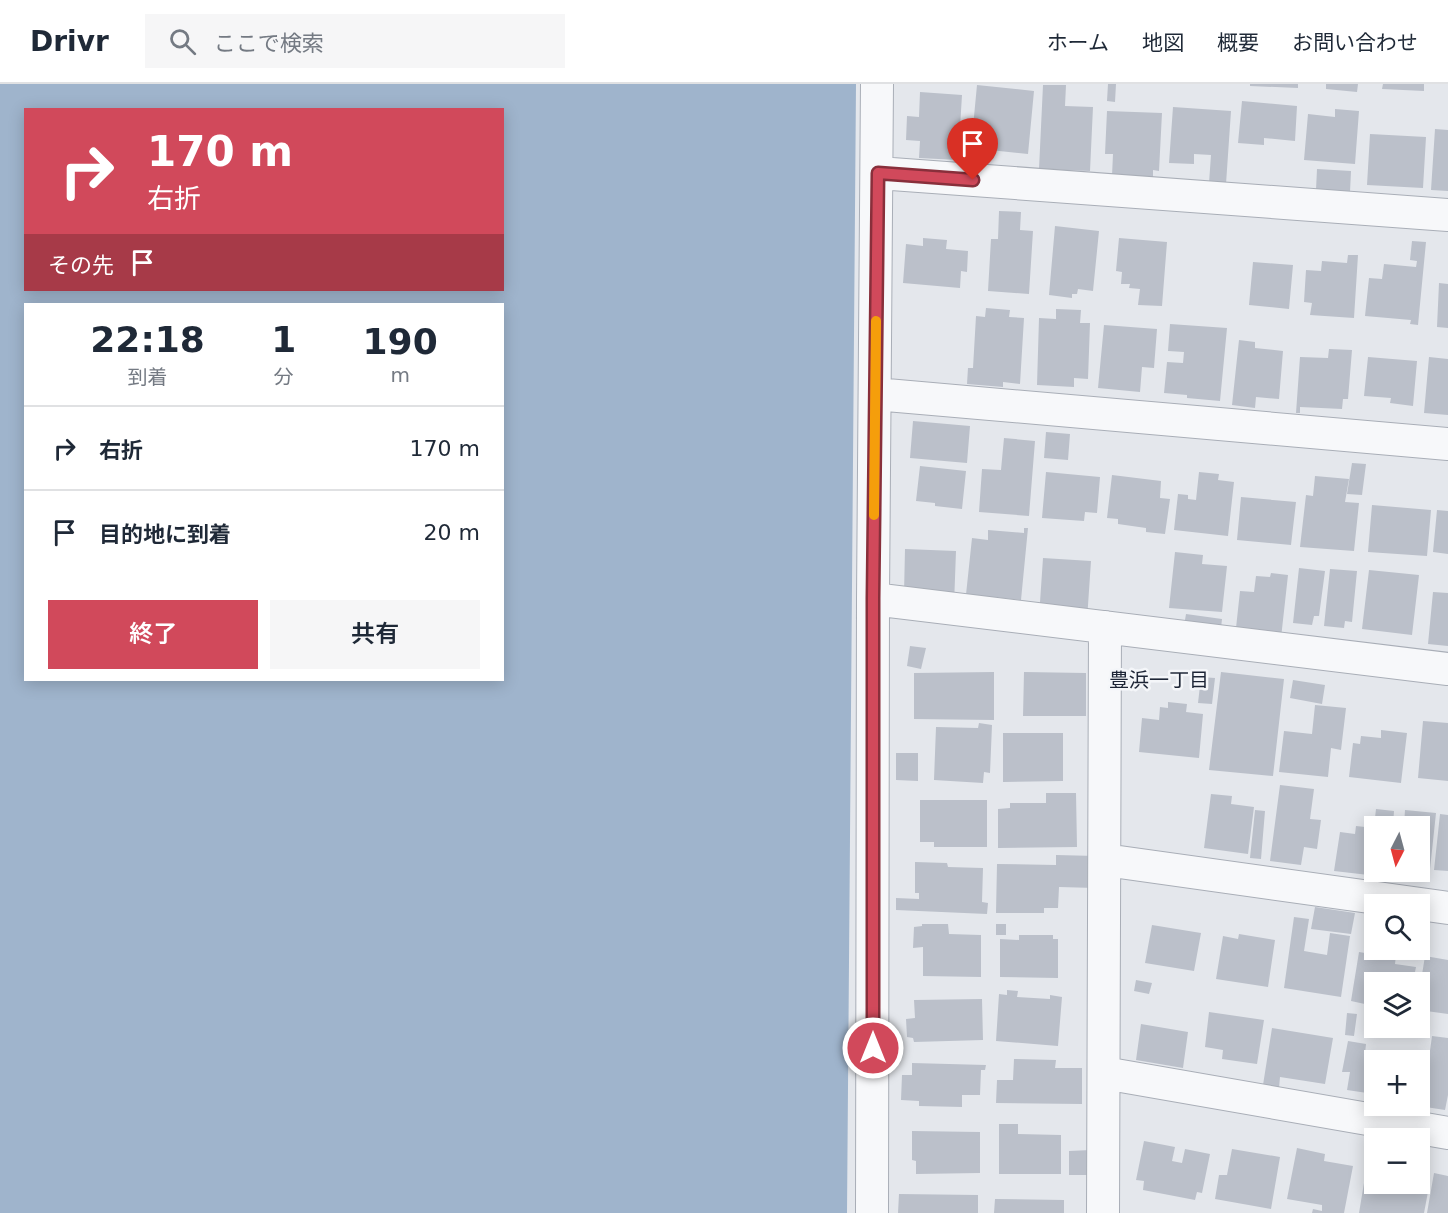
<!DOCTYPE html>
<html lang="ja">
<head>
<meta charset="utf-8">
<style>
  body { margin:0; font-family:"DejaVu Sans","Noto Sans JP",sans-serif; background:#f6f6f7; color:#1f2937; height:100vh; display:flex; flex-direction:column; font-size:22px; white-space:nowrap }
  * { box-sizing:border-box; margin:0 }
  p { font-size:20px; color:#747a83 }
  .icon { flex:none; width:33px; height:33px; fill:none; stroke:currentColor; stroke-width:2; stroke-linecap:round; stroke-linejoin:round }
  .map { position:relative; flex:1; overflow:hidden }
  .drawer { position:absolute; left:24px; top:219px; width:480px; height:378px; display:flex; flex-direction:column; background:#fff; border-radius:0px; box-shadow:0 3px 15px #0003 }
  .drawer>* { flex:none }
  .hud { position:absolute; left:24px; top:24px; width:480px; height:183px; border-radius:0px; box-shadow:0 3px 15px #0003; background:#d1495b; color:#fff; overflow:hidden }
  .needle { width:39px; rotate:186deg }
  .fabs { position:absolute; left:1364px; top:732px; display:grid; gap:12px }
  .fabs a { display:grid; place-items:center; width:66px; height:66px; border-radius:0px; background:#fff; box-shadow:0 3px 15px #0003; font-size:30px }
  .pin { position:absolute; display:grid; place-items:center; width:51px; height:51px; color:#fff; margin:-62px -26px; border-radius:50% 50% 50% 0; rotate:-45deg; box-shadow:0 0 6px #0007 }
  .pin .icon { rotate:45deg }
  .me { position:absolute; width:66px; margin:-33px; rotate:0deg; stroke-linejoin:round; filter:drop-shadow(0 0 4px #0008) }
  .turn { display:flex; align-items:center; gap:21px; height:126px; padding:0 24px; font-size:27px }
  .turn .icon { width:78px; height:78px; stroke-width:2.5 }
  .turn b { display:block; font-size:42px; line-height:51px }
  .then { display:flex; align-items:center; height:57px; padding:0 24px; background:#0003; gap:12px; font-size:22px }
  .eta { display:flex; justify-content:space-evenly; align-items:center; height:102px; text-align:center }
  .eta b { font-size:36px; font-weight:600; line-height:42px }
  .cta { display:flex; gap:12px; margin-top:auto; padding:12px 24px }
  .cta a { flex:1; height:69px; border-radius:0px; background:#d1495b; color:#fff; font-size:24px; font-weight:600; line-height:69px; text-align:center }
  .cta a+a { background:#f6f6f7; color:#1f2937 }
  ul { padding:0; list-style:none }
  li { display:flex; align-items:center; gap:18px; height:84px; padding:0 24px; border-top:2px solid #e0e1e3 }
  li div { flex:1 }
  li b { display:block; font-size:22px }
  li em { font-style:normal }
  header { display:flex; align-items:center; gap:36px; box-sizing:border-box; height:84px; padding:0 30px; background:#fff; border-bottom:2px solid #e0e1e3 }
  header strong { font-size:28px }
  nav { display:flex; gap:33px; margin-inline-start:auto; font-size:21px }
  .search { width:420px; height:54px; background:#f6f6f7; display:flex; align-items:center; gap:15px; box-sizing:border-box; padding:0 21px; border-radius:0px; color:#747a83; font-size:22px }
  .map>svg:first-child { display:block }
  .water { fill:#9fb4cc; fill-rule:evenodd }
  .building { fill:#bbc0ca }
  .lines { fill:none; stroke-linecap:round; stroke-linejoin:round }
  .street-casing { stroke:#a9aeb7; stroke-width:34 }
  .street { stroke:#f7f8fa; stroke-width:32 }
  .route-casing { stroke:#882f3b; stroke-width:15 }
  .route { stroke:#d1495b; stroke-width:10 }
  .slow { stroke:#f59e0b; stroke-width:10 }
  .labels { text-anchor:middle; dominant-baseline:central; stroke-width:5; stroke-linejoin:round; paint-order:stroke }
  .neighbourhood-label { font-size:20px; fill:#1d2536; stroke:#f4f6f9 }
</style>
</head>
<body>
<header>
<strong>Drivr</strong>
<div class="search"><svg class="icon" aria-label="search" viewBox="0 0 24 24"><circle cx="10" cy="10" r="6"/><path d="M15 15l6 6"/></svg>ここで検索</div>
<nav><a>ホーム</a><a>地図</a><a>概要</a><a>お問い合わせ</a></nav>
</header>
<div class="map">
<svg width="1448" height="1129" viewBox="0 0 1448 1129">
  <rect width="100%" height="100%" fill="#e4e7ec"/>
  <path class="water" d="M 0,0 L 856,0 L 847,1129 L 0,1129 ZM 26,26 L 502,26 L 502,206 L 26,206 ZM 26,220 L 502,220 L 502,596 L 26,596 Z"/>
  <path class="building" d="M 1108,0 L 1116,0 L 1115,18 L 1107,17 Z
    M 1250,0 L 1298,0 L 1298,4 L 1250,2 Z
    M 1326,0 L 1358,0 L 1357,8 L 1326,5 Z
    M 1383,0 L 1424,0 L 1424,7 L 1382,5 Z
    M 977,1 L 1034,7 L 1028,70 L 971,64 Z
    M 1043,1 L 1066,1 L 1065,22 L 1093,23 L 1090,87 L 1039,85 Z
    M 920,8 L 962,11 L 958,76 L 919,74 L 920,57 L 906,56 L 907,32 L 919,33 Z
    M 1242,17 L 1297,22 L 1295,57 L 1264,54 L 1264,61 L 1238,59 Z
    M 1173,23 L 1231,27 L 1226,100 L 1209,99 L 1211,71 L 1194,70 L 1194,80 L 1169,79 Z
    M 1335,25 L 1359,27 L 1355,80 L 1304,76 L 1308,30 L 1335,33 Z
    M 1107,27 L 1162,29 L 1159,87 L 1153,86 L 1153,93 L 1112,92 L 1113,70 L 1105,70 Z
    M 1435,45 L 1448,46 L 1448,107 L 1431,106 Z
    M 1370,50 L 1426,53 L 1423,104 L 1367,101 Z
    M 1317,85 L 1351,87 L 1350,108 L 1316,106 Z
    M 999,127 L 1021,128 L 1020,146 L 1033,147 L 1029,210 L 988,207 L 991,155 L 998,155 Z
    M 1055,142 L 1099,147 L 1093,207 L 1078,205 L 1077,210 L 1072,210 L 1072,214 L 1049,211 Z
    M 923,154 L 947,156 L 946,165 L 968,167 L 967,188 L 961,187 L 960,204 L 903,199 L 906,160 L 923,162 Z
    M 1119,154 L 1167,158 L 1162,222 L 1138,221 L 1140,205 L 1129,204 L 1130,200 L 1121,200 L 1122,188 L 1116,187 Z
    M 1412,157 L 1426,158 L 1418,241 L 1410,240 L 1411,236 L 1365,232 L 1369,194 L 1382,195 L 1384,180 L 1416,183 L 1417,177 L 1410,176 Z
    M 1348,171 L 1358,171 L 1354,234 L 1310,231 L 1312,219 L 1304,218 L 1306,186 L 1321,187 L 1322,177 L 1347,179 Z
    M 1253,178 L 1293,181 L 1289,225 L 1249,221 Z
    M 1439,199 L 1448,200 L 1448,244 L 1437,243 Z
    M 986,224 L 1010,226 L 1009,233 L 1024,234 L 1020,300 L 1003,298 L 1003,303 L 967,300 L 968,284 L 973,284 L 976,232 L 985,233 Z
    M 1056,225 L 1081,226 L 1080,239 L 1090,239 L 1088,295 L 1074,294 L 1074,303 L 1037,301 L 1039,234 L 1056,235 Z
    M 1170,240 L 1227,244 L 1220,317 L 1187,314 L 1187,311 L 1164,309 L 1167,278 L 1183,279 L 1184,268 L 1168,267 Z
    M 1104,241 L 1157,245 L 1154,284 L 1142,283 L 1140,308 L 1098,304 Z
    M 1239,256 L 1255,258 L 1255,264 L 1283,267 L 1279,315 L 1256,313 L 1255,324 L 1232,321 Z
    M 1329,265 L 1352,266 L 1348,315 L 1343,315 L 1342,325 L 1300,323 L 1300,329 L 1296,329 L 1300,273 L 1328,274 Z
    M 1368,273 L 1417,277 L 1413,322 L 1390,319 L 1391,314 L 1364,312 Z
    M 1429,273 L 1448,275 L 1448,331 L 1424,329 Z
    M 913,337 L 970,342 L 967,379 L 910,374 Z
    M 1046,348 L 1070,350 L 1068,376 L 1044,374 Z
    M 1004,354 L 1035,357 L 1029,432 L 979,428 L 982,385 L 1001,386 Z
    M 1352,379 L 1366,380 L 1362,411 L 1347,410 Z
    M 920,382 L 966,387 L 962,425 L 935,422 L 935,419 L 916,417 Z
    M 1046,388 L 1100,393 L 1097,429 L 1085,428 L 1084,437 L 1042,434 Z
    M 1199,388 L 1219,390 L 1218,396 L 1234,398 L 1228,452 L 1174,446 L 1178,410 L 1188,411 L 1188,415 L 1196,416 Z
    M 1112,391 L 1161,397 L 1160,414 L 1170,415 L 1165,450 L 1146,448 L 1146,444 L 1118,440 L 1118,435 L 1107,434 Z
    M 1315,392 L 1349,395 L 1345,418 L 1359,419 L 1354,467 L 1300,463 L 1306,411 L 1313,412 Z
    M 1241,413 L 1296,418 L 1291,461 L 1237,456 Z
    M 1372,421 L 1431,426 L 1427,472 L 1368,468 Z
    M 1437,426 L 1448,427 L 1448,470 L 1433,468 Z
    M 1024,444 L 1028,444 L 1021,516 L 993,513 L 993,522 L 965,520 L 972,454 L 988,456 L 988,446 L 1024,449 Z
    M 905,465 L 956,467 L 954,521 L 904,510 Z
    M 1175,468 L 1203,471 L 1202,480 L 1227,482 L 1222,528 L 1169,524 Z
    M 1043,474 L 1091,477 L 1087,536 L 1039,533 Z
    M 1299,484 L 1325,487 L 1319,532 L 1314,532 L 1312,541 L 1293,539 Z
    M 1330,485 L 1357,487 L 1352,538 L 1345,537 L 1344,544 L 1324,542 Z
    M 1369,486 L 1419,491 L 1412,551 L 1362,545 Z
    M 1271,489 L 1288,491 L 1281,554 L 1262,552 L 1262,546 L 1236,544 L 1240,507 L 1254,508 L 1256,492 L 1270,493 Z
    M 1433,508 L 1448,509 L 1448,562 L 1428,560 Z
    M 1186,530 L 1222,535 L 1220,553 L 1183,548 Z
    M 910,562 L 926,564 L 921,585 L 907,582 Z
    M 994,588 L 994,636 L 914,635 L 914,589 Z
    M 1024,588 L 1086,589 L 1086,632 L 1023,632 Z
    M 1221,588 L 1284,595 L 1273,692 L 1209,686 Z
    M 1201,593 L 1215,594 L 1212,620 L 1198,619 Z
    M 1293,596 L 1325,601 L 1322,620 L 1290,614 Z
    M 1168,618 L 1187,620 L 1186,628 L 1203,630 L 1199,674 L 1139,668 L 1142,634 L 1159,636 L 1160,623 L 1168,624 Z
    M 1315,621 L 1346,624 L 1341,666 L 1331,664 L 1328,693 L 1279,688 L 1284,647 L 1312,650 Z
    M 1423,637 L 1448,639 L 1448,697 L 1418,694 Z
    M 979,639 L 992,641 L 990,689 L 984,688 L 983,699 L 934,696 L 936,643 L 978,644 Z
    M 1381,646 L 1407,649 L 1401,699 L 1349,693 L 1353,659 L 1360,660 L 1361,652 L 1381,654 Z
    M 1003,649 L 1063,649 L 1063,697 L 1003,698 Z
    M 896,669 L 918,669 L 918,697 L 896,696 Z
    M 1280,701 L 1314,705 L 1310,735 L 1321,736 L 1317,765 L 1304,763 L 1301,781 L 1270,777 Z
    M 1046,709 L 1076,709 L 1077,763 L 998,764 L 998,725 L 1010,724 L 1010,719 L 1046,719 Z
    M 1211,710 L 1232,712 L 1231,720 L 1254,723 L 1248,770 L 1204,764 Z
    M 920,716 L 987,716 L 987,763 L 934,763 L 934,758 L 920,758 Z
    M 1376,725 L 1394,727 L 1393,742 L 1374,742 Z
    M 1255,726 L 1265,727 L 1261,775 L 1250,774 Z
    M 1405,726 L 1436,729 L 1430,785 L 1419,784 L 1419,742 L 1404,742 Z
    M 1440,730 L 1448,731 L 1448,787 L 1434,786 Z
    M 1356,742 L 1374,744 L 1374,788 L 1387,788 L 1386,793 L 1334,787 L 1340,748 L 1355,750 Z
    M 1056,771 L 1096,772 L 1095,804 L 1059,803 L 1058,824 L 1044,824 L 1044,829 L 996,829 L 997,780 L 1056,781 Z
    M 915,778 L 947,779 L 948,783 L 983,784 L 982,818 L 988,819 L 987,830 L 896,826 L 896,814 L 919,815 L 919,809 L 915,809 Z
    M 1315,823 L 1355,829 L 1351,850 L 1311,845 Z
    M 1294,833 L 1309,835 L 1304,867 L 1327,871 L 1330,849 L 1350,852 L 1341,913 L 1284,904 Z
    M 922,840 L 948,840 L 949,850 L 981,851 L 981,893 L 923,892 L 923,863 L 913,864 L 914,843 L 922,842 Z
    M 996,840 L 1006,840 L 1006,851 L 996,851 Z
    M 1152,841 L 1201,849 L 1194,887 L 1145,879 Z
    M 1239,850 L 1275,856 L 1268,903 L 1216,895 L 1223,852 L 1238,855 Z
    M 1019,851 L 1053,851 L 1053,855 L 1058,855 L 1058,894 L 1000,893 L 1000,855 L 1019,856 Z
    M 1359,868 L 1377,871 L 1378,868 L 1396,871 L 1395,880 L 1416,883 L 1413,898 L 1374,898 L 1374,922 L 1351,917 Z
    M 1425,872 L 1448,876 L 1448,930 L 1419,926 L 1419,909 Z
    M 1136,896 L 1152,899 L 1149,910 L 1134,907 Z
    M 1007,906 L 1018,907 L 1017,913 L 1050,915 L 1050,911 L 1062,913 L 1058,962 L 996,957 L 999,910 L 1007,911 Z
    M 982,915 L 983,956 L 914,958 L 913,954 L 907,953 L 906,935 L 915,934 L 914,916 Z
    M 1209,928 L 1264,936 L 1257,980 L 1222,975 L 1223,966 L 1205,963 Z
    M 1347,929 L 1357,930 L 1354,952 L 1345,951 Z
    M 1141,940 L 1188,948 L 1183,984 L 1136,976 Z
    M 1272,944 L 1333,954 L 1325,1000 L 1280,993 L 1279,1004 L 1263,1001 Z
    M 1432,952 L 1448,954 L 1448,1011 L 1445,1026 L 1419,1022 L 1419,976 L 1411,976 L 1412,970 L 1429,974 Z
    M 1348,957 L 1366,960 L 1365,969 L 1396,975 L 1395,976 L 1374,976 L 1374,1010 L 1347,1006 L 1350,988 L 1342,988 Z
    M 1014,975 L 1056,976 L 1055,984 L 1082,984 L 1082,1020 L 996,1019 L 997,996 L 1013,996 Z
    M 912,979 L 986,981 L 985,986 L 981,986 L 980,1011 L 962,1011 L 962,1023 L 919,1022 L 919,1017 L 901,1016 L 902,991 L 912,991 Z
    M 999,1040 L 1018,1040 L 1018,1050 L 1061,1051 L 1061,1090 L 999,1090 Z
    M 912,1047 L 980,1048 L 980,1089 L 916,1090 L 916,1077 L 912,1076 Z
    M 1144,1057 L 1175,1063 L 1172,1077 L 1182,1079 L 1185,1065 L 1210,1070 L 1202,1109 L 1197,1108 L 1195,1116 L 1143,1106 L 1144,1097 L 1136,1096 Z
    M 1297,1064 L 1325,1070 L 1324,1077 L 1353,1082 L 1344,1129 L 1312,1129 L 1313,1125 L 1322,1127 L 1322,1121 L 1287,1115 Z
    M 1232,1065 L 1280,1073 L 1271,1125 L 1215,1115 L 1219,1091 L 1227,1091 Z
    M 1091,1066 L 1090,1091 L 1069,1091 L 1069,1067 Z
    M 1366,1087 L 1374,1088 L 1374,1100 L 1419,1100 L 1419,1095 L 1430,1097 L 1424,1129 L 1359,1129 Z
    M 1434,1089 L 1448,1092 L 1448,1129 L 1427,1129 Z
    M 899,1110 L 978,1111 L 978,1129 L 898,1129 Z
    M 995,1115 L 1064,1116 L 1064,1129 L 994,1129 Z"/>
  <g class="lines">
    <defs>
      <path id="street" d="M 878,89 L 1448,131
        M 875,310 L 1448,360
        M 873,515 L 1448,585
        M 1105,776 L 1448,824
        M 1104,989 L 1448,1049
        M 872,1129 L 873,515 L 877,0
        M 1103,1129 L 1105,543"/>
    </defs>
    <use href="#street" class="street-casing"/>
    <use href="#street" class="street"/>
  </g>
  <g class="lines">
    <defs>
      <path id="route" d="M 873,964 L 873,515 L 878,89 L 973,96"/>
    </defs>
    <use href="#route" class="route-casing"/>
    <use href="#route" class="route"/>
    <path class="slow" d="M 874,431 L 876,237"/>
  </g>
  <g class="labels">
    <g class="neighbourhood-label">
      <text x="1159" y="596">豊浜一丁目</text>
    </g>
  </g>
</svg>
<div class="fabs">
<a><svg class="needle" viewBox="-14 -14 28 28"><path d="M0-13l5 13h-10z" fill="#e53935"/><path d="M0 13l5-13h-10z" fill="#747a83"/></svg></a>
<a><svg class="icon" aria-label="search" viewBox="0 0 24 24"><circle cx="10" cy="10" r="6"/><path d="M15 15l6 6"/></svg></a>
<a><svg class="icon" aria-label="layers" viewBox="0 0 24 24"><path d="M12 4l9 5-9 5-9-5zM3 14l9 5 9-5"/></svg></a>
<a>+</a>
<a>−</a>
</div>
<div class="pin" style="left:973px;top:96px;background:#d93025"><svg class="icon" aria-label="arrive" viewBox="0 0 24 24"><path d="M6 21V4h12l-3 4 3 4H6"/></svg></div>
<svg class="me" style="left:873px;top:964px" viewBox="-20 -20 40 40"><circle r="17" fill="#d1495b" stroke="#fff" stroke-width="3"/><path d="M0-11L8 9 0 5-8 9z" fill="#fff"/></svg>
<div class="hud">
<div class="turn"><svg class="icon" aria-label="right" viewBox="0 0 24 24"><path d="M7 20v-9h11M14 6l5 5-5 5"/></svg><div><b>170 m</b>右折</div></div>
<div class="then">その先<svg class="icon" aria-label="arrive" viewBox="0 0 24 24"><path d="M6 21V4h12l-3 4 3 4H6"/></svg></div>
</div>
<section class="drawer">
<div class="eta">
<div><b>22:18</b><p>到着</p></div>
<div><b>1</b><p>分</p></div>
<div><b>190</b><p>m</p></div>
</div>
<ul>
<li><svg class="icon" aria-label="right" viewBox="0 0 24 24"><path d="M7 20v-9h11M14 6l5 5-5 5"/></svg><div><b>右折</b></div><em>170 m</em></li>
<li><svg class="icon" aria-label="arrive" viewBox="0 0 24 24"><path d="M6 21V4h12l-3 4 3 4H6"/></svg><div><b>目的地に到着</b></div><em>20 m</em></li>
</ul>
<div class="cta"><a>終了</a><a>共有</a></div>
</section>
</div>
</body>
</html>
